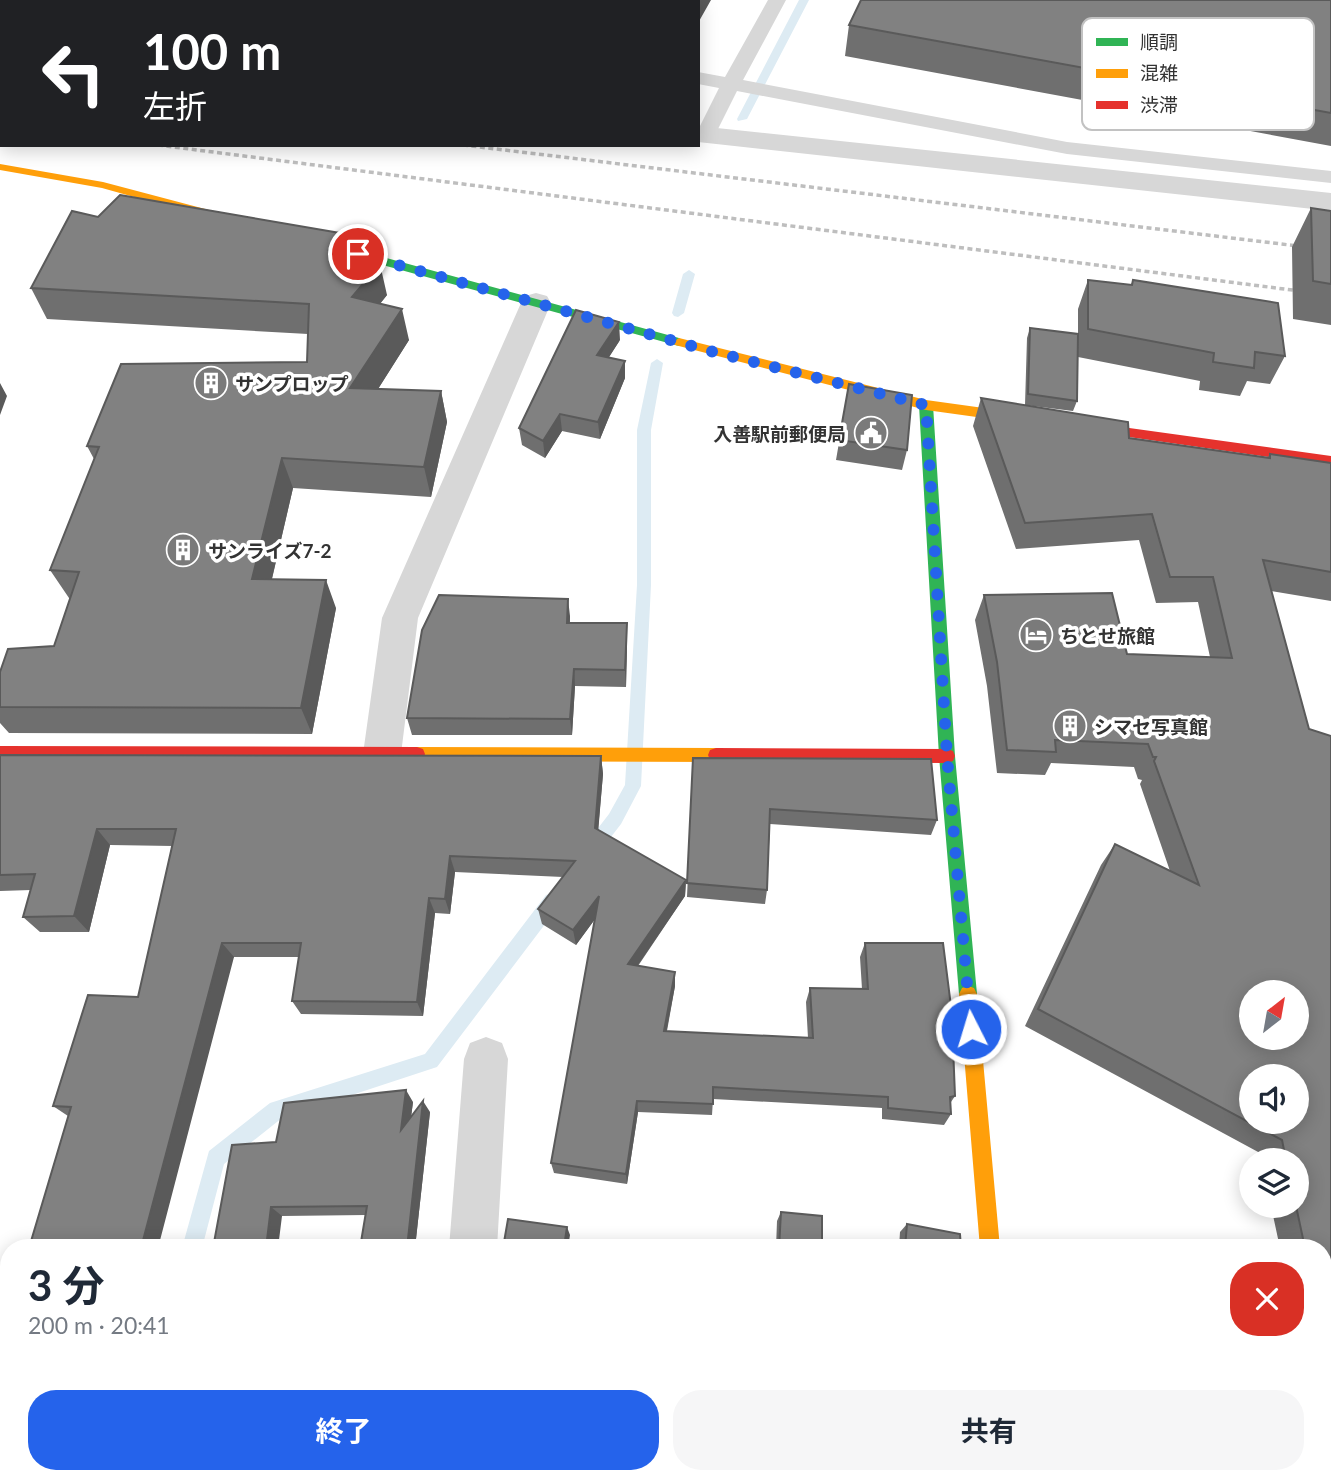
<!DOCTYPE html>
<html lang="ja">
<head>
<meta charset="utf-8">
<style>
  body { margin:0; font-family:Lato,"Noto Sans JP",sans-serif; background:#f6f6f7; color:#1f2937; height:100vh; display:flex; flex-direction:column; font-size:26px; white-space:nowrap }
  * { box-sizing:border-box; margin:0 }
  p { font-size:23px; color:#747a83 }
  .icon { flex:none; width:38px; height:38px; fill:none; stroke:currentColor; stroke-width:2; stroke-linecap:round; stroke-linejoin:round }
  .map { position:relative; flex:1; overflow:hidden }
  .details { position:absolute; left:0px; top:1239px; width:1332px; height:245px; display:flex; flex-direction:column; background:#fff; border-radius:28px 28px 0 0; box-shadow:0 4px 18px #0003 }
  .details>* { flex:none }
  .top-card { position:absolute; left:0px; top:0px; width:700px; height:147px; box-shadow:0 4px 18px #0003; background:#202124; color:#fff; overflow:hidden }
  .needle { width:46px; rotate:31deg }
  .buttons { position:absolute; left:1239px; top:980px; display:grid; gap:14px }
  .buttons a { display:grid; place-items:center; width:70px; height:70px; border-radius:50%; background:#fff; box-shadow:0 4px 18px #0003; font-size:35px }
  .pin { position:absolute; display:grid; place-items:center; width:60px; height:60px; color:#fff; margin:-30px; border:4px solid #fff; border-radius:50%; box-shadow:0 2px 7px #0007 }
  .me { position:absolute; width:77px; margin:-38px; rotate:355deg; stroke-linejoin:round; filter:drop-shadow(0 0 5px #0008) }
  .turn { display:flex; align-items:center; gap:24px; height:147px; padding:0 28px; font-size:32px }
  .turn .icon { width:91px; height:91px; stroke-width:2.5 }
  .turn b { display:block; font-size:49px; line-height:60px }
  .round { display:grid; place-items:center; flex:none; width:74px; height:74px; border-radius:28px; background:#f6f6f7 }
  .head { display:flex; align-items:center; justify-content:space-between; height:119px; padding:0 28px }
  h1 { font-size:42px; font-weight:700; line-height:52px }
  .primary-button { display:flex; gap:14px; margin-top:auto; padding:14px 28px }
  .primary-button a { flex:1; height:80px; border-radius:28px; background:#2563eb; color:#fff; font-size:28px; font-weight:700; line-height:80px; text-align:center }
  .primary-button a+a { background:#f6f6f7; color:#1f2937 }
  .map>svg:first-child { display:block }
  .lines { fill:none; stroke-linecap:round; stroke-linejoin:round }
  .stream { fill:#ddebf3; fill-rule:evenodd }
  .lane { fill:#d7d7d7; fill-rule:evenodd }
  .street { fill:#d7d7d7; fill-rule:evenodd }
  .fast { fill:#30b455; fill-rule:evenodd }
  .slow { fill:#ff9f0a; fill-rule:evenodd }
  .jam { fill:#e5322d; fill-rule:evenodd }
  .rail { stroke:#bebebe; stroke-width:3.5; stroke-dasharray:5 3.5; stroke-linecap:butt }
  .wall { fill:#6f6f6f }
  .shaded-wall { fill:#5a5a5a }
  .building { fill:#818181; stroke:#5a5a5a; stroke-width:2; fill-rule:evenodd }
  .route { stroke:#2563eb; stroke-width:12; stroke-dasharray:0 21.6 }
  .labels { text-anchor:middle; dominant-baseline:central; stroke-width:7; stroke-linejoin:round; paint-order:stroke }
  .poi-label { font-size:19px; font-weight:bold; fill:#333; stroke:#fff; text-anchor:start }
  .key { fill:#fff; stroke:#c2c2c2; stroke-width:2 }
  .key-label { font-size:19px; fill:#333 }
</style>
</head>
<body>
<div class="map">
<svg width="1331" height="1484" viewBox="0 0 1331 1484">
  <rect width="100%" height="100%" fill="#fff"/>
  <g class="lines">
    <path class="stream" d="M 799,0 L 809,0 L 747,119 L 738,121 L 737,119 Z
      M 689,270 L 695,274 L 684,313 L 678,317 L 674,316 L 672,313 L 683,274 Z
      M 657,359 L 663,363 L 651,430 L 651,585 L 641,786 L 621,824 L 597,855 L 591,857 L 585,855 L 583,850 L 585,845 L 609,814 L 625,785 L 637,585 L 637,430 L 651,363 Z
      M 552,893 L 558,895 L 561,901 L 558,907 L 437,1067 L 282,1118 L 224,1164 L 202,1248 L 182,1248 L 209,1151 L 270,1103 L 425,1054 L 546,895 Z
      M 149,1475 L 171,1475 L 170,1484 L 148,1484 Z"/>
    <path class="lane" d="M 298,0 L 324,0 L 325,2 L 299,2 Z
      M 768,0 L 786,0 L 743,80 L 1067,142 L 1331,171 L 1331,183 L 1067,154 L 737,91 L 713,139 L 699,139 L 698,130 L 719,88 L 698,84 L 698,72 L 725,77 Z"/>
    <path class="street" d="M 0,66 L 2,66 L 2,82 L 0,82 Z
      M 698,126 L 1331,193 L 1331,211 L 698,142 Z
      M 536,293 L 547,296 L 551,303 L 418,618 L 401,754 L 396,766 L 382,771 L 368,766 L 363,754 L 382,618 L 521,303 L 525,296 Z
      M 486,1037 L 502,1043 L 508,1059 L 497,1248 L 449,1248 L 464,1059 L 470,1043 Z
      M 431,1475 L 483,1475 L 482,1484 L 430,1484 Z
      M 984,1475 L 1036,1475 L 1037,1484 L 985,1484 Z"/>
    <path class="fast" d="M 295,233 L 679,338 L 685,342 L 679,346 L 291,240 L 289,237 Z
      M 926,400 L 933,405 L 955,756 L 977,994 L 974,1000 L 968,1002 L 962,1000 L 959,994 L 939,756 L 919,405 Z"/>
    <path class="slow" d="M 0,164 L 103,182 L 224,214 L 226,217 L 220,221 L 102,188 L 0,170 Z
      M 679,338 L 926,400 L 1057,418 L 1064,423 L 1057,428 L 926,410 L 675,345 L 673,342 Z
      M 417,747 L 716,748 L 722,750 L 724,755 L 722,760 L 716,762 L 417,761 L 411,759 L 409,754 L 411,749 Z
      M 968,986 L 974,988 L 977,994 L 1000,1248 L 980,1248 L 959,994 L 962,988 Z"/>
    <path class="jam" d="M 1057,418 L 1331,456 L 1331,466 L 1052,426 L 1052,420 Z
      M 0,746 L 417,747 L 423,749 L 425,754 L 423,759 L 417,761 L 0,760 Z
      M 716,748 L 947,749 L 953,751 L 955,756 L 953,761 L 947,763 L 716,762 L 710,760 L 708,755 L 710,750 Z"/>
    <path class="rail" d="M 158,145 L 1331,295
      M 463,145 L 1331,250"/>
  </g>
  <path class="wall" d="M 499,0 L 711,0 L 698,2 L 509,2 Z
    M 1331,0 L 1331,146 L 845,56 L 849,25 Z
    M 1311,208 L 1331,211 L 1331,325 L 1293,319 L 1292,247 Z
    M 98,217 L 340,233 L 346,255 L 387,295 L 380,304 L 409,340 L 378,389 L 441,391 L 447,422 L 431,497 L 293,488 L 272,579 L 336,608 L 312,734 L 9,733 L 0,723 L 0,672 L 54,646 L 70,598 L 69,598 L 50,570 L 94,459 L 87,446 L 307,362 L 308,334 L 47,319 L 31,288 Z
    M 1088,280 L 1131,285 L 1133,280 L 1285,356 L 1270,384 L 1247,381 L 1240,396 L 1199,390 L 1200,381 L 1078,357 L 1078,309 Z
    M 1030,328 L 1077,401 L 1073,411 L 1025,405 L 1027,338 Z
    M 620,340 L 608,358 L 625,378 L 600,439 L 562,431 L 545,458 L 522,445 L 519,428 Z
    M 849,384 L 907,450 L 902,470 L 836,460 Z
    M 981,398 L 1129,438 L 1267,458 L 1270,454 L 1331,463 L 1331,601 L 1271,591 L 1309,729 L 1331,736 L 1331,1277 L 1323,1275 L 1323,1248 L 1280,1248 L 1271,1206 L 1297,1206 L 1297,1160 L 1261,1160 L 1260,1153 L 1025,1026 L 1101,865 L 1115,844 L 1170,871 L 1140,784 L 1142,780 L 1138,779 L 1134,767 L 1051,763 L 1045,775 L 997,773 L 987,686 L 975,620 L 984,595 L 1127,654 L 1210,657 L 1198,602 L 1156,603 L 1139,540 L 1016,549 L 973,426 Z
    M 570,616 L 570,623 L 627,641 L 626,687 L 575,686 L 572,735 L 412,735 L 407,718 Z
    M 0,755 L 601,756 L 603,774 L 598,830 L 686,880 L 685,896 L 638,966 L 675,986 L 667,1031 L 808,1038 L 806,1002 L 810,988 L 862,989 L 860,957 L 865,943 L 956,1046 L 953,1051 L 955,1096 L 951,1102 L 951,1114 L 944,1125 L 882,1119 L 882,1108 L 713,1099 L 712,1115 L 638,1112 L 627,1184 L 554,1173 L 551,1163 L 595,919 L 576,945 L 542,924 L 538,909 L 563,877 L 455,872 L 450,914 L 435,913 L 423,1016 L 301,1014 L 292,1001 L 299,957 L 234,957 L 68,1116 L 53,1106 L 138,997 L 173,846 L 110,845 L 89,932 L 40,932 L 23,917 L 31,890 L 0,891 Z
    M 693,758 L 937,820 L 931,835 L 770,824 L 767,890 L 765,904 L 687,897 Z
    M 413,1102 L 411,1117 L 430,1112 L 415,1248 L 360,1248 L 366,1215 L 282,1216 L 213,1248 L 276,1142 Z
    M 781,1212 L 822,1242 L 850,1248 L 776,1248 L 777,1221 Z
    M 907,1224 L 961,1248 L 899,1248 L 900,1232 Z"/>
  <path class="shaded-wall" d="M 695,0 L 711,0 L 698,23 L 698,2 L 694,2 Z
    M 340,233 L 348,264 L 329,250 Z
    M 380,264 L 387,295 L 360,328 L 352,297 Z
    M 402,309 L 409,340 L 359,419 L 350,388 Z
    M 619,322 L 620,340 L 599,373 L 597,355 Z
    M 625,361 L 625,378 L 600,439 L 598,422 Z
    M 0,383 L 7,396 L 0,415 Z
    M 441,391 L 447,422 L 431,497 L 424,467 Z
    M 560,414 L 562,431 L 545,458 L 543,441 Z
    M 282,458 L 293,488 L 265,608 L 252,579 Z
    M 326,580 L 336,608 L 312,734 L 301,708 Z
    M 568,599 L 570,616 L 569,640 L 567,623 Z
    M 627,623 L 627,641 L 626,687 L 625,670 Z
    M 574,669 L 575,686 L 572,735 L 570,719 Z
    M 601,756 L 603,774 L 597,845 L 595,828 Z
    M 97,829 L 110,845 L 89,932 L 74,916 Z
    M 450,856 L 455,872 L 450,914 L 445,899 Z
    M 686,880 L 685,896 L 629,978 L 628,964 Z
    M 599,896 L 601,911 L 576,945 L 573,930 Z
    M 429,898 L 435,913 L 423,1016 L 417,1002 Z
    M 222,943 L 234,957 L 158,1248 L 141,1248 Z
    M 675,972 L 675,986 L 664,1044 L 664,1031 Z
    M 406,1090 L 413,1102 L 408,1141 L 401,1130 Z
    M 423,1101 L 430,1112 L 415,1248 L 407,1248 Z
    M 637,1101 L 638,1112 L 627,1184 L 626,1174 Z
    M 271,1207 L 282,1216 L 278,1248 L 266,1248 Z
    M 567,1227 L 570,1235 L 568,1248 L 564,1247 Z
    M 9,1354 L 9,1414 L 0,1413 L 0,1381 Z
    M 87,1475 L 105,1475 L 104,1484 L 86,1484 Z"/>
  <path class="building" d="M 670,0 L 695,0 L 694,2 L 680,2 Z
    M 861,0 L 1331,0 L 1331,113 L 849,25 Z
    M 120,195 L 340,233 L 329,250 L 380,264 L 352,297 L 402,309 L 350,388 L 441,391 L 424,467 L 282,458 L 252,579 L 326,580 L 301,708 L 0,707 L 0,672 L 8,649 L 54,646 L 79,572 L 50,570 L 99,447 L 87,446 L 121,364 L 307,362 L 309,304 L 31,288 L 72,211 L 98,217 Z
    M 1311,208 L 1331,211 L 1331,284 L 1313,281 Z
    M 1088,280 L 1132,285 L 1133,280 L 1278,303 L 1285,356 L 1255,352 L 1254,368 L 1213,362 L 1214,353 L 1088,329 Z
    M 576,310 L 619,322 L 597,355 L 625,361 L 598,422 L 560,414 L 543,441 L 519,428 Z
    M 1030,328 L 1078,334 L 1077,401 L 1028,394 Z
    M 849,384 L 912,395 L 907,450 L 839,440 Z
    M 981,398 L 1128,422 L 1129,438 L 1270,458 L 1270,454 L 1331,463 L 1331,572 L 1263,560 L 1309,729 L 1331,736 L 1331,1262 L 1323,1260 L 1323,1248 L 1305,1248 L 1296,1206 L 1297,1160 L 1286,1160 L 1282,1140 L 1038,1009 L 1115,844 L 1199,885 L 1154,761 L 1156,757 L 1153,757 L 1148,744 L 1055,740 L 1056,752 L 1007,750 L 997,662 L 984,595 L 1112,593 L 1127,654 L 1232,658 L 1213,577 L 1170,577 L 1152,514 L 1025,523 ZM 1251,992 L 1297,992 L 1297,1038 L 1251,1038 ZM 1251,1076 L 1297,1076 L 1297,1122 L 1251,1122 Z
    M 439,595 L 568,599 L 567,623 L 627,623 L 625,670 L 574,669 L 570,719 L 407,718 L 422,630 Z
    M 0,755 L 601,756 L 595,828 L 686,880 L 628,964 L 675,972 L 664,1031 L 813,1038 L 810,988 L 868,989 L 865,943 L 943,943 L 956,1046 L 953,1046 L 955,1096 L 950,1097 L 951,1114 L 888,1108 L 888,1097 L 713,1087 L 713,1104 L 637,1101 L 626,1174 L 551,1163 L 599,896 L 573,930 L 538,909 L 575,861 L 450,856 L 445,899 L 429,898 L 417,1002 L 292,1001 L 301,943 L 222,943 L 141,1248 L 29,1248 L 71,1107 L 53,1106 L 88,995 L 138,997 L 176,829 L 97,829 L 74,916 L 23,917 L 35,874 L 0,875 Z
    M 693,758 L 931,759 L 937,820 L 770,809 L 767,890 L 687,883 Z
    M 406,1090 L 401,1130 L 423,1101 L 407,1248 L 360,1248 L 367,1206 L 271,1207 L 266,1248 L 213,1248 L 232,1145 L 276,1142 L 284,1103 Z
    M 781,1212 L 822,1216 L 822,1242 L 850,1248 L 779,1248 Z
    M 508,1219 L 567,1227 L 564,1247 L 571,1248 L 503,1248 Z
    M 907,1224 L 960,1234 L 961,1248 L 905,1248 Z
    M 0,1302 L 9,1304 L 9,1354 L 0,1381 Z
    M 1323,1403 L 1331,1430 L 1331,1438 L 1323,1439 Z
    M 0,1412 L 9,1413 L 9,1475 L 87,1475 L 86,1484 L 0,1484 Z"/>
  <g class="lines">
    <path class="route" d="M 358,254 L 714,352 L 926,405 L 947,756 L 971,1029"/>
  </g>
  <defs>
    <symbol id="building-disc" viewBox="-11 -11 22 22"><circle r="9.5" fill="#7a7a7a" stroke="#fff"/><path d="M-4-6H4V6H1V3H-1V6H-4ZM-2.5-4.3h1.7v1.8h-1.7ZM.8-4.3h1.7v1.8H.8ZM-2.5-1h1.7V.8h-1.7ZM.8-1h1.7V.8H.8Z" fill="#fff"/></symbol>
    <symbol id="civic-disc" viewBox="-11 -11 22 22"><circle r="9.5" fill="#7a7a7a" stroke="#fff"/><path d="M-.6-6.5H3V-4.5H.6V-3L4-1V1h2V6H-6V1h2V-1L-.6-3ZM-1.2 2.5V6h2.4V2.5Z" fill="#fff"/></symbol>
    <symbol id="hotel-disc" viewBox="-11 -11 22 22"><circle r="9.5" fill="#7a7a7a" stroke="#fff"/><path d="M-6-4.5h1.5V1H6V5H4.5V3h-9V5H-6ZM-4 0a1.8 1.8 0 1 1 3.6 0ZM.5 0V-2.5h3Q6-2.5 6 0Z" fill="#fff"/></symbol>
  </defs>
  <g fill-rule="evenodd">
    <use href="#building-disc" x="192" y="364" width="38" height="38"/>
    <use href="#civic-disc" x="852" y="414" width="38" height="38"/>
    <use href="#building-disc" x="164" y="531" width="38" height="38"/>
    <use href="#hotel-disc" x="1017" y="616" width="38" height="38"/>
    <use href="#building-disc" x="1051" y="707" width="38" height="38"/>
  </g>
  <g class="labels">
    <g class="poi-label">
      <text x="235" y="383">サンプロップ</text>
      <text x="846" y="433" text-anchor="end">入善駅前郵便局</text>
      <text x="208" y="550">サンライズ7-2</text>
      <text x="1060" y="635">ちとせ旅館</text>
      <text x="1094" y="726">シマセ写真館</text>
    </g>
  </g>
  <rect x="1082" y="18" width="232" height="112" rx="10" class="key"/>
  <rect x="1096" y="38" width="32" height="8" fill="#30b455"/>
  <rect x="1096" y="69" width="32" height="9" fill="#ff9f0a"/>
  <rect x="1096" y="101" width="32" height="8" fill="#e5322d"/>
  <g class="key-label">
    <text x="1140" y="49">順調</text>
    <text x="1140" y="80">混雑</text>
    <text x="1140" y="112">渋滞</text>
  </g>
</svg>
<div class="buttons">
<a><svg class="needle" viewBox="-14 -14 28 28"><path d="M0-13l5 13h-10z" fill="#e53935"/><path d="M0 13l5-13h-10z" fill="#747a83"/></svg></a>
<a><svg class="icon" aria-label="sound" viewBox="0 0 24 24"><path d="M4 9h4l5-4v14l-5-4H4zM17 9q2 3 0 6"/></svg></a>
<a><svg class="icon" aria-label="layers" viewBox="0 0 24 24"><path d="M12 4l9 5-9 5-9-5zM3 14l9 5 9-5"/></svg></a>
</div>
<div class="pin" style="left:358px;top:254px;background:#d93025"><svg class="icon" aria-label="arrive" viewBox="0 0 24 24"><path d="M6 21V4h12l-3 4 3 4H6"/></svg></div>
<svg class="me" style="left:971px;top:1029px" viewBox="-20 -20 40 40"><circle r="17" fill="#2563eb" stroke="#fff" stroke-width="3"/><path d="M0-11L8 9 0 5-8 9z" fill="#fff"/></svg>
<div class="top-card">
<div class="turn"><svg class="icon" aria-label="left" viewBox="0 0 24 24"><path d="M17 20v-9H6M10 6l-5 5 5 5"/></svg><div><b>100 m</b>左折</div></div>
</div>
<section class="details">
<div class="head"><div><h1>3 分</h1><p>200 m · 20:41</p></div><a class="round" style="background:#d93025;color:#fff"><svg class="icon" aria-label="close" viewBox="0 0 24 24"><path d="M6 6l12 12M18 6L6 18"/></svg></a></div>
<div class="primary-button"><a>終了</a><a>共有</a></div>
</section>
</div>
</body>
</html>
